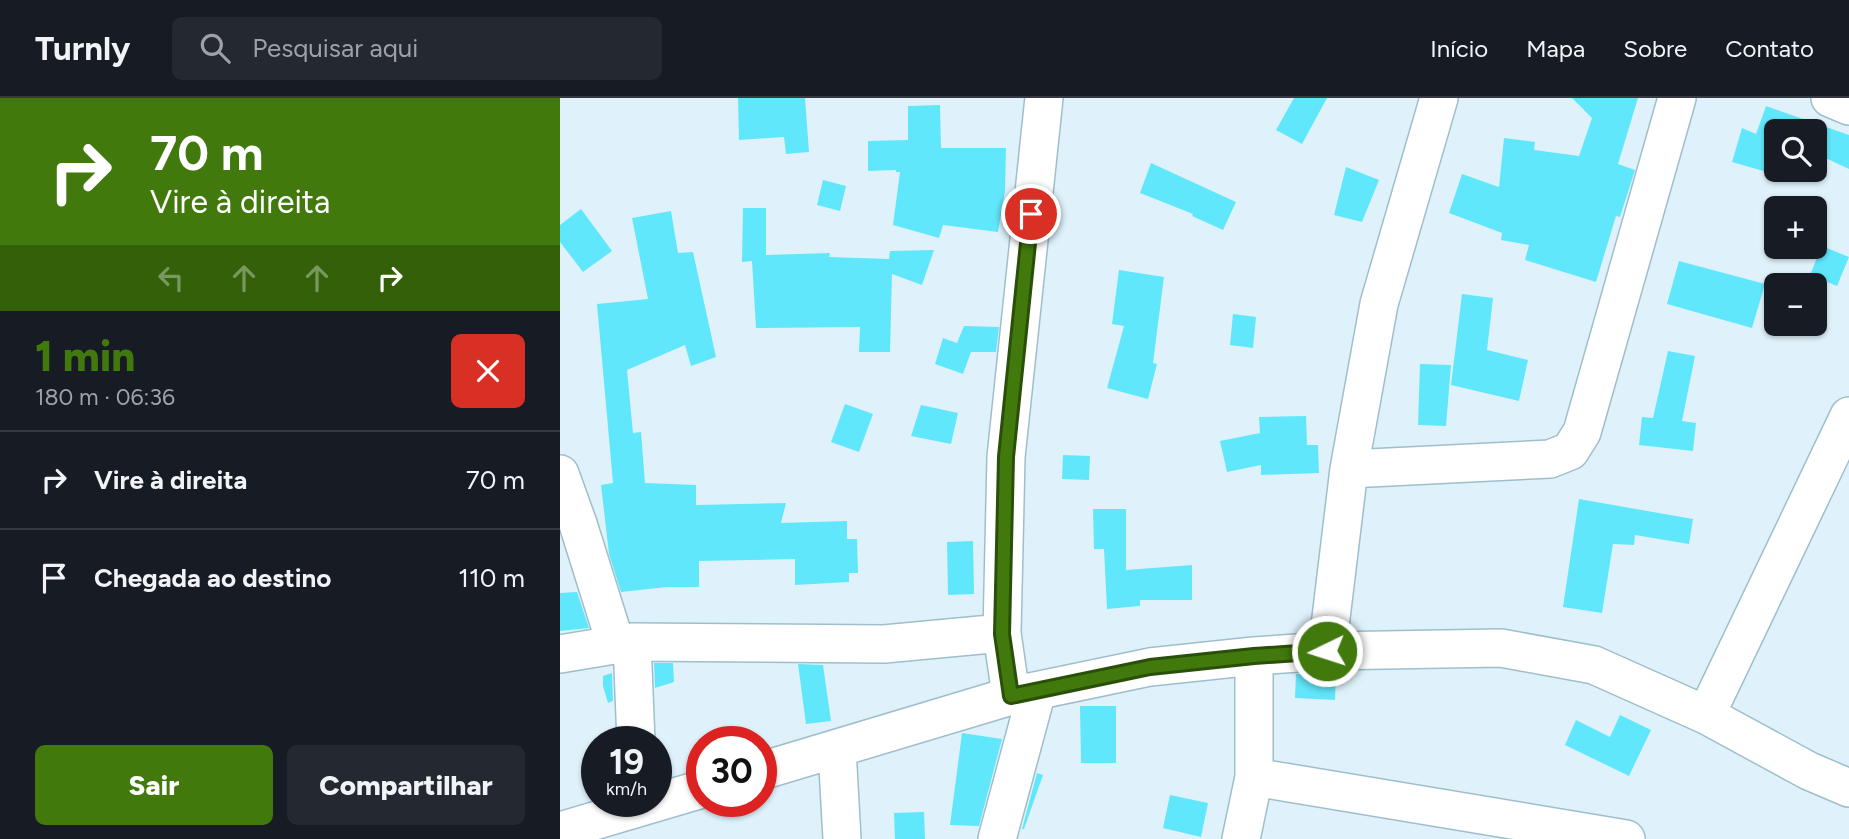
<!DOCTYPE html>
<html lang="pt">
<head>
<meta charset="utf-8">
<style>
  body { margin:0; font-family:Figtree,sans-serif; background:#242831; color:#f1f3f6; height:100vh; display:flex; flex-direction:column; font-size:26px; white-space:nowrap }
  * { box-sizing:border-box; margin:0 }
  p { font-size:23px; color:#9ea1a6 }
  .icon { flex:none; width:38px; height:38px; fill:none; stroke:currentColor; stroke-width:2; stroke-linecap:round; stroke-linejoin:round }
  .map { position:relative; flex:1; overflow:hidden }
  .drawer { display:flex; flex-direction:column; background:#171b24; width:560px }
  .drawer>* { flex:none }
  .guide { background:#41790d; color:#fff; overflow:hidden }
  .controls { position:absolute; left:1204px; top:21px; display:grid; gap:14px }
  .controls a { display:grid; place-items:center; width:63px; height:63px; border-radius:10px; background:#171b24; box-shadow:0 2px 5px #0004; font-size:35px }
  .speed { position:absolute; left:21px; top:628px; display:flex; gap:14px; font-size:35px; font-weight:700; text-align:center }
  .speed>* { display:grid; place-content:center; width:91px; height:91px; border-radius:50%; background:#171b24; box-shadow:0 2px 5px #0004; line-height:1 }
  .speed small { font-size:18px; font-weight:400 }
  .speed .limit { border:10px solid #d22; background:#fff; color:#111 }
  .pin { position:absolute; display:grid; place-items:center; width:60px; height:60px; color:#fff; margin:-30px; border:4px solid #fff; border-radius:50%; box-shadow:0 2px 7px #0007 }
  .me { position:absolute; width:77px; margin:-38px; rotate:266deg; stroke-linejoin:round; filter:drop-shadow(0 0 5px #0008) }
  .turn { display:flex; align-items:center; gap:24px; height:147px; padding:0 35px; font-size:32px }
  .turn .icon { width:91px; height:91px; stroke-width:2.5 }
  .turn b { display:block; font-size:49px; line-height:60px }
  .lanes { display:flex; align-items:center; height:66px; padding:0 35px; background:#0003; justify-content:center; gap:35px; direction:ltr }
  .lanes .off { opacity:.35 }
  .round { display:grid; place-items:center; flex:none; width:74px; height:74px; border-radius:10px; background:#242831 }
  .head { display:flex; align-items:center; justify-content:space-between; height:119px; padding:0 35px }
  h1 { font-size:42px; font-weight:800; line-height:52px; color:#41790d }
  .cta { display:flex; gap:14px; margin-top:auto; padding:14px 35px }
  .cta a { flex:1; height:80px; border-radius:10px; background:#41790d; color:#fff; font-size:28px; font-weight:800; line-height:80px; text-align:center }
  .cta a+a { background:#242831; color:#f1f3f6 }
  ul { padding:0; list-style:none }
  li { display:flex; align-items:center; gap:21px; height:98px; padding:0 35px; border-top:2px solid #363941 }
  li div { flex:1 }
  li b { display:block; font-size:26px }
  li em { font-style:normal }
  header { display:flex; align-items:center; gap:42px; box-sizing:border-box; height:98px; padding:0 35px; background:#171b24; border-bottom:2px solid #363941 }
  header strong { font-size:33px }
  nav { display:flex; gap:38px; margin-inline-start:auto; font-size:24px }
  .search { width:490px; height:63px; background:#242831; display:flex; align-items:center; gap:18px; box-sizing:border-box; padding:0 24px; border-radius:10px; color:#9ea1a6; font-size:26px }
  main { display:flex; flex:1; min-height:0 }
  .map>svg:first-child { display:block }
  .building { fill:#61e7fb }
  .lines { fill:none; stroke-linecap:round; stroke-linejoin:round }
  .minor-casing { stroke:#9fbecc; stroke-width:40 }
  .minor { stroke:#fff; stroke-width:37 }
  .route-casing { stroke:#2a4f08; stroke-width:18 }
  .route { stroke:#41790d; stroke-width:12 }
</style>
</head>
<body>
<header>
<strong>Turnly</strong>
<div class="search"><svg class="icon" aria-label="search" viewBox="0 0 24 24"><circle cx="10" cy="10" r="6"/><path d="M15 15l6 6"/></svg>Pesquisar aqui</div>
<nav><a>Início</a><a>Mapa</a><a>Sobre</a><a>Contato</a></nav>
</header>
<main>
<section class="drawer">
<div class="guide">
<div class="turn"><svg class="icon" aria-label="right" viewBox="0 0 24 24"><path d="M7 20v-9h11M14 6l5 5-5 5"/></svg><div><b>70 m</b>Vire à direita</div></div>
<div class="lanes"><svg class="icon off" aria-label="left" viewBox="0 0 24 24"><path d="M17 20v-9H6M10 6l-5 5 5 5"/></svg><svg class="icon off" aria-label="ahead" viewBox="0 0 24 24"><path d="M12 20V5M6 11l6-6 6 6"/></svg><svg class="icon off" aria-label="ahead" viewBox="0 0 24 24"><path d="M12 20V5M6 11l6-6 6 6"/></svg><svg class="icon" aria-label="right" viewBox="0 0 24 24"><path d="M7 20v-9h11M14 6l5 5-5 5"/></svg></div>
</div>
<div class="head"><div><h1>1 min</h1><p>180 m · 06:36</p></div><a class="round" style="background:#d93025;color:#fff"><svg class="icon" aria-label="close" viewBox="0 0 24 24"><path d="M6 6l12 12M18 6L6 18"/></svg></a></div>
<ul>
<li><svg class="icon" aria-label="right" viewBox="0 0 24 24"><path d="M7 20v-9h11M14 6l5 5-5 5"/></svg><div><b>Vire à direita</b></div><em>70 m</em></li>
<li><svg class="icon" aria-label="arrive" viewBox="0 0 24 24"><path d="M6 21V4h12l-3 4 3 4H6"/></svg><div><b>Chegada ao destino</b></div><em>110 m</em></li>
</ul>
<div class="cta"><a>Sair</a><a>Compartilhar</a></div>
</section>
<div class="map">
<svg width="1289" height="741" viewBox="0 0 1289 741">
  <rect width="100%" height="100%" fill="#dff2fb"/>
  <path class="building" d="M 178,0 L 245,0 L 249,54 L 226,56 L 224,39 L 179,42 Z
    M 734,0 L 767,0 L 742,46 L 716,32 Z
    M 1012,0 L 1078,0 L 1058,66 L 1075,72 L 1060,119 L 1056,118 L 1036,184 L 965,162 L 969,147 L 941,142 L 942,135 L 889,115 L 902,76 L 939,89 L 944,40 L 975,44 L 974,52 L 1019,58 L 1032,20 Z
    M 380,7 L 381,50 L 446,50 L 445,93 L 438,134 L 383,127 L 379,140 L 333,127 L 340,74 L 336,74 L 336,72 L 308,73 L 308,43 L 348,42 L 348,8 Z
    M 1206,8 L 1289,37 L 1289,71 L 1255,55 L 1255,33 L 1216,33 L 1216,72 L 1223,72 L 1221,78 L 1172,64 L 1182,30 L 1196,36 Z
    M 591,65 L 676,104 L 663,132 L 632,118 L 633,116 L 580,95 Z
    M 786,69 L 819,82 L 802,124 L 774,117 Z
    M 263,82 L 286,88 L 280,113 L 257,107 Z
    M 183,110 L 206,110 L 206,157 L 270,155 L 269,159 L 329,161 L 330,153 L 374,152 L 362,187 L 332,176 L 330,254 L 299,254 L 300,229 L 196,230 L 192,163 L 182,164 Z
    M 21,111 L 52,153 L 23,174 L 0,144 L 0,127 Z
    M 111,113 L 118,155 L 133,154 L 156,259 L 131,268 L 125,247 L 67,272 L 73,335 L 81,334 L 85,385 L 136,387 L 136,407 L 226,405 L 221,425 L 287,423 L 287,441 L 297,441 L 298,475 L 289,475 L 289,484 L 235,487 L 235,461 L 139,463 L 139,489 L 107,489 L 61,494 L 49,456 L 41,387 L 53,385 L 37,206 L 88,201 L 72,120 Z
    M 1262,148 L 1289,159 L 1277,188 L 1250,177 Z
    M 1119,163 L 1205,186 L 1192,230 L 1107,206 Z
    M 559,172 L 604,179 L 593,265 L 597,266 L 588,301 L 547,290 L 564,228 L 552,226 Z
    M 902,196 L 933,200 L 927,252 L 968,262 L 959,303 L 891,287 Z
    M 673,216 L 696,219 L 693,250 L 670,247 Z
    M 404,228 L 439,229 L 436,254 L 411,254 L 403,276 L 375,266 L 383,240 L 397,245 Z
    M 1108,253 L 1135,258 L 1122,323 L 1136,325 L 1133,353 L 1079,347 L 1082,319 L 1093,320 Z
    M 860,266 L 891,267 L 886,328 L 858,327 Z
    M 285,306 L 313,316 L 299,354 L 271,344 Z
    M 361,307 L 398,315 L 391,346 L 351,338 Z
    M 746,318 L 747,347 L 758,347 L 759,375 L 701,377 L 701,367 L 667,374 L 660,343 L 700,335 L 699,319 Z
    M 503,357 L 530,358 L 529,382 L 502,381 Z
    M 1019,401 L 1133,421 L 1129,446 L 1075,437 L 1074,447 L 1053,446 L 1042,515 L 1003,509 Z
    M 533,411 L 566,411 L 566,472 L 632,467 L 632,502 L 580,502 L 580,508 L 547,511 L 544,451 L 534,451 Z
    M 413,443 L 414,496 L 388,497 L 387,444 Z
    M 17,494 L 29,530 L 0,533 L 0,495 Z
    M 94,565 L 113,565 L 114,584 L 95,590 Z
    M 238,566 L 263,567 L 271,623 L 246,626 Z
    M 776,574 L 775,602 L 735,600 L 736,576 Z
    M 52,575 L 53,603 L 48,605 L 43,588 L 43,578 Z
    M 520,608 L 556,608 L 556,665 L 521,665 Z
    M 1060,617 L 1091,632 L 1069,678 L 1005,647 L 1016,622 L 1050,639 Z
    M 402,635 L 442,641 L 419,728 L 390,727 Z
    M 477,675 L 483,677 L 464,731 L 462,731 Z
    M 610,697 L 648,705 L 641,739 L 603,730 Z
    M 364,714 L 365,741 L 335,741 L 334,715 Z"/>
  <g class="lines">
    <defs>
      <path id="minor" d="M 1270,0 L 1289,8
        M 789,371 L 990,361 L 1010,353 L 1022,334 L 1117,0
        M 0,376 L 18,426 L 56,547
        M 72,544 L 76,644
        M 767,553 L 789,371 L 819,206 L 879,0
        M 0,556 L 72,544 L 324,546 L 442,535
        M 451,598 L 442,535 L 446,359 L 484,0
        M 1146,617 L 1289,318
        M 277,651 L 282,741
        M 201,673 L 451,598 L 590,569 L 694,558 L 767,553 L 941,550 L 1034,567 L 1146,617 L 1249,673 L 1289,690
        M 694,679 L 1066,741
        M 0,733 L 142,691
        M 437,741 L 477,593
        M 681,741 L 694,679 L 694,558"/>
    </defs>
    <use href="#minor" class="minor-casing"/>
    <use href="#minor" class="minor"/>
  </g>
  <g class="lines">
    <defs>
      <path id="route" d="M 471,116 L 446,359 L 442,536 L 451,598 L 590,569 L 694,558 L 767,553"/>
    </defs>
    <use href="#route" class="route-casing"/>
    <use href="#route" class="route"/>
  </g>
</svg>
<div class="controls">
<a><svg class="icon" aria-label="search" viewBox="0 0 24 24"><circle cx="10" cy="10" r="6"/><path d="M15 15l6 6"/></svg></a>
<a>+</a>
<a>−</a>
</div>
<div class="speed"><div>19<small>km/h</small></div><div class="limit">30</div></div>
<div class="pin" style="left:471px;top:116px;background:#d93025"><svg class="icon" aria-label="arrive" viewBox="0 0 24 24"><path d="M6 21V4h12l-3 4 3 4H6"/></svg></div>
<svg class="me" style="left:767px;top:553px" viewBox="-20 -20 40 40"><circle r="17" fill="#41790d" stroke="#fff" stroke-width="3"/><path d="M0-11L8 9 0 5-8 9z" fill="#fff"/></svg>
</div>
</main>
</body>
</html>
